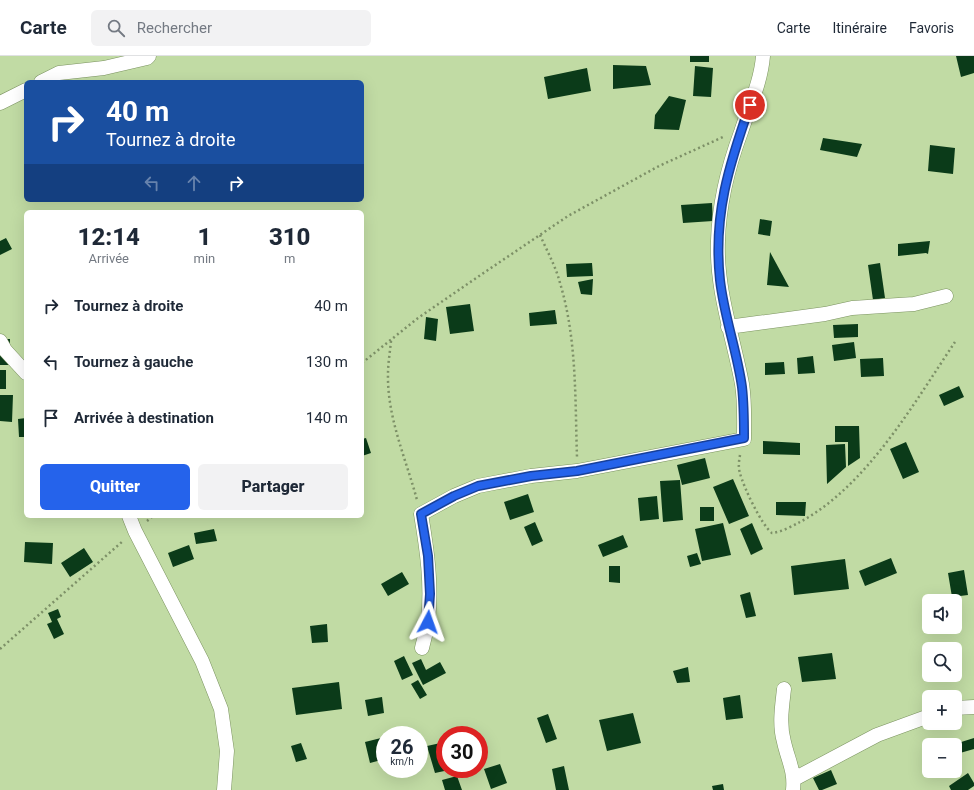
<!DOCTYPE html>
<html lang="fr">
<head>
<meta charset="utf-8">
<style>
  body { margin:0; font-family:Roboto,sans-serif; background:#f2f2f3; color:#1f2937; height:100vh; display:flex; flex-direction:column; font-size:15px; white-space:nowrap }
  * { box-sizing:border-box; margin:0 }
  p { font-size:13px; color:#747a83 }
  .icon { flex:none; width:22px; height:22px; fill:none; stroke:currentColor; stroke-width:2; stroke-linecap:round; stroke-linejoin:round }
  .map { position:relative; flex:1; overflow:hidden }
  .details { position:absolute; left:24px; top:154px; width:340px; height:308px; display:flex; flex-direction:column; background:#fff; border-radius:6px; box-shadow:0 4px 16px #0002 }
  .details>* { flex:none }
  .hud { position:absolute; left:24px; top:24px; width:340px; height:122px; border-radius:6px; box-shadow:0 4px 16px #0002; background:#1a4fa0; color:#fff; overflow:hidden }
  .fabs { position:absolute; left:922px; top:538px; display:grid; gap:8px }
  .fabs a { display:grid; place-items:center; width:40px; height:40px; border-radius:6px; background:#fff; box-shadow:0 4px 16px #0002; font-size:20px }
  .speed { position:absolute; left:376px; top:670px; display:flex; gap:8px; font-size:20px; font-weight:700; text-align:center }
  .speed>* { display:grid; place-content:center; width:52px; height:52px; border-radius:50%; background:#fff; box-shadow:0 4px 16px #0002; line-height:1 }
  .speed small { font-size:10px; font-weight:400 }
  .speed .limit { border:6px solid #d22; background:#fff; color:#111 }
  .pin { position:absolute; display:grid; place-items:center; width:34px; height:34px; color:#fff; margin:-17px; border:2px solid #fff; border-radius:50%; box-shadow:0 1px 4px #0007 }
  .me { position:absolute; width:44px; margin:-22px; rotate:4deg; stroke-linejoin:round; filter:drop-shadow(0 0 3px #0008) }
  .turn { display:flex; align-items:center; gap:14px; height:84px; padding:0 16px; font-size:18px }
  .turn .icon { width:52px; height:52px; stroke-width:2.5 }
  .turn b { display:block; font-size:28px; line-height:34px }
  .lanes { display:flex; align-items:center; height:38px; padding:0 16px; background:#0003; justify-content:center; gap:20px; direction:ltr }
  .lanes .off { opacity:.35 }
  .eta { display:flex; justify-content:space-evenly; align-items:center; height:68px; text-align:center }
  .eta b { font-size:24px; font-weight:800; line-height:28px }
  .button { display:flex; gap:8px; margin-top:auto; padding:8px 16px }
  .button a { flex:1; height:46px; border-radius:6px; background:#2563eb; color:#fff; font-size:16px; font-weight:800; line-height:46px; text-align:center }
  .button a+a { background:#f2f2f3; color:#1f2937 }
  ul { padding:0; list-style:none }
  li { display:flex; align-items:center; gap:12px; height:56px; padding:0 16px }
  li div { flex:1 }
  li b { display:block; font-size:15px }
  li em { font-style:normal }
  header { display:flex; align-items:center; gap:24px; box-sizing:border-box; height:56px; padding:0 20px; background:#fff; border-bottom:1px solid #e0e1e3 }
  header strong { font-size:19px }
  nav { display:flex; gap:22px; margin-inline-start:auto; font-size:14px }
  .search { width:280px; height:36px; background:#f2f2f3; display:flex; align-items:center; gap:10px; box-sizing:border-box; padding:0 14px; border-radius:6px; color:#747a83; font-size:15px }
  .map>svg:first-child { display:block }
  .building { fill:#0b3b19 }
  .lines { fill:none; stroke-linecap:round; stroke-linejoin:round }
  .street-casing { stroke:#7b9360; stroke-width:15 }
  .path { stroke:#7d9067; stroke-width:2.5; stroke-dasharray:2 3; stroke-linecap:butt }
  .street { stroke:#fff; stroke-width:14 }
  .route-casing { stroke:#184099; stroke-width:10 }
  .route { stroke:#2563eb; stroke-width:7 }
</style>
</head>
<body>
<header>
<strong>Carte</strong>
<div class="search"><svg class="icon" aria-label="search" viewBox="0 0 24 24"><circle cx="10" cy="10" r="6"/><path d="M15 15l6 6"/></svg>Rechercher</div>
<nav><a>Carte</a><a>Itinéraire</a><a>Favoris</a></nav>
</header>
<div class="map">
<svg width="974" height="734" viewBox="0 0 974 734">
  <rect width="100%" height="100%" fill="#c1dba4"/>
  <path class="building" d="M 690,0 L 709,0 L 709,6 L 690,6 Z
    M 956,0 L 974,0 L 974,17 L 961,21 Z
    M 613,9 L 646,10 L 651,29 L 613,33 Z
    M 695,10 L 713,12 L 711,41 L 693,40 Z
    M 587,12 L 591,35 L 548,43 L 544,21 Z
    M 669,40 L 686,44 L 679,74 L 654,73 L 655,59 Z
    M 823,82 L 862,88 L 857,101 L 820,94 Z
    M 930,89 L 955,92 L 953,118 L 928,115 Z
    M 712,147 L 713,165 L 683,167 L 681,149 Z
    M 760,163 L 772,165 L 770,180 L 758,178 Z
    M 6,182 L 12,193 L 0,199 L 0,185 Z
    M 930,185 L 928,198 L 926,197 L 898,200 L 898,188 Z
    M 770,196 L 789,231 L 767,229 Z
    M 592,207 L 593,220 L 567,221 L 566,208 Z
    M 880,207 L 885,242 L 873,244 L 868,209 Z
    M 593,223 L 592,239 L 581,238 L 578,226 Z
    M 470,248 L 474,275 L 450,278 L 446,251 Z
    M 555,254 L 557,268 L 530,270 L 529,257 Z
    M 426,261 L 438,263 L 436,285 L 424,283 Z
    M 858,268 L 858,281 L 834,282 L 833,269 Z
    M 0,283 L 10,283 L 9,309 L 0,309 Z
    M 854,286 L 856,302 L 834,305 L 832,289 Z
    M 813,300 L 815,317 L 798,318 L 797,302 Z
    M 883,302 L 884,320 L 861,321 L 860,303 Z
    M 784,306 L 785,318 L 765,319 L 765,307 Z
    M 0,314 L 6,314 L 6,333 L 0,333 Z
    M 959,330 L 964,341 L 944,350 L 939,339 Z
    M 0,339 L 13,339 L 12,366 L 0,365 Z
    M 26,362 L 26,381 L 19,381 L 18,363 Z
    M 835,370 L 859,370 L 860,402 L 848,410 L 848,386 L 835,386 Z
    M 366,382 L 371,397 L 362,400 L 362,383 Z
    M 763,385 L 800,387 L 800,399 L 763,398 Z
    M 906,386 L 919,416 L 903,423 L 890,393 Z
    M 845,388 L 846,411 L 827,428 L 826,389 Z
    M 705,402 L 710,422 L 682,429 L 677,409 Z
    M 733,423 L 749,460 L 729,468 L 713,431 Z
    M 680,424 L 683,464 L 663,466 L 660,425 Z
    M 528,438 L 534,456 L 510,464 L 504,446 Z
    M 657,440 L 659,463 L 640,465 L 638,442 Z
    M 776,446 L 806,446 L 805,460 L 776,459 Z
    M 700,451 L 714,451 L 714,465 L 700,465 Z
    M 535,466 L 543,485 L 532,490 L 524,471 Z
    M 723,467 L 731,499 L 702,505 L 695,473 Z
    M 752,467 L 763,493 L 751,499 L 740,473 Z
    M 214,473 L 217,485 L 196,488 L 194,477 Z
    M 623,479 L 628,491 L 603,501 L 598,489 Z
    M 25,486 L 53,487 L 52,508 L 24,506 Z
    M 189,489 L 194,503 L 173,511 L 168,497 Z
    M 84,492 L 93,506 L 70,521 L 61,507 Z
    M 697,497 L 701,508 L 690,511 L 687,500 Z
    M 891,502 L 897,517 L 865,530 L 859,515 Z
    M 845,503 L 849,533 L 794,539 L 791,510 Z
    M 609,510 L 620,510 L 620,527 L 609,526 Z
    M 964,514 L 968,539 L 952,541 L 948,517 Z
    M 402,516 L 409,528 L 388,540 L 381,528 Z
    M 750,536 L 756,560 L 746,562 L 740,539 Z
    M 58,553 L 61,561 L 57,563 L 64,578 L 54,583 L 47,568 L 52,566 L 48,557 Z
    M 327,568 L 328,586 L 312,587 L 310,570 Z
    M 832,597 L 836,623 L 802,626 L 798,601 Z
    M 404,600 L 413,619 L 402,624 L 394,605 Z
    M 421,603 L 426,614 L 440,606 L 446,617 L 423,629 L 412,607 Z
    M 688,611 L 690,626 L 677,627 L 673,615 Z
    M 418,624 L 427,639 L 420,643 L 411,628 Z
    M 339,626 L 342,653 L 296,659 L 292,632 Z
    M 740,639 L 743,662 L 726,664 L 723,642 Z
    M 382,641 L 384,657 L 368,660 L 365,644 Z
    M 633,657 L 641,687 L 607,695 L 599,664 Z
    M 548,658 L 557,683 L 546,687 L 537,662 Z
    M 381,682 L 385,696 L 385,703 L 370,707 L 365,686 Z
    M 974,682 L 974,693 L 960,697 L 958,687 Z
    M 445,686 L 445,713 L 449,714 L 435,717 L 427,690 Z
    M 301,687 L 307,703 L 296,706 L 291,690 Z
    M 500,708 L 507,727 L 491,733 L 484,713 Z
    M 564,710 L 569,734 L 556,734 L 552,713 Z
    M 831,714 L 837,728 L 822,734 L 819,734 L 813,722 Z
    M 968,717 L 974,727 L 974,730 L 968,734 L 951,734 L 949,730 Z
    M 457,720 L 462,734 L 445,734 L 442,724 Z
    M 723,728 L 724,734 L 713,734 L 712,730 Z"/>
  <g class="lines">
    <defs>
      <path id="street" d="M 41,26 L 59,17 L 104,12 L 147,2 L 149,0
        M 0,47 L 26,34
        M 728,271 L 825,258 L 852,252 L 914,248 L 946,240
        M 0,285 L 5,294 L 26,317
        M 129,460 L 135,475 L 202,605 L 221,653 L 227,695 L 224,734
        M 422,592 C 424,583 427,574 428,565 C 432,528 427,494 421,458 L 454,440 L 478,430 L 531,420 L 577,415 L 744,383 C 744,364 745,346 742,328 C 733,280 716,234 718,185 C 719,147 728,111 741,76 C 749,51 761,26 763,0
        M 784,633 C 782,651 779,668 784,686 C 788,704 795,715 793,734
        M 955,652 L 974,651
        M 794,723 L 877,679 L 929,660"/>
    </defs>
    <use href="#street" class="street-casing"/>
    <path class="path" d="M 540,179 C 547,195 556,211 560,227 C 577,283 575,343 577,401
      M 391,285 C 390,296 388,307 388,318 C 387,361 406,403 417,444
      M 362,307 L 418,262 L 485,216 L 568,160 L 659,110 L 723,81
      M 740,399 C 739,405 738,411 740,417 C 743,430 762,470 772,477 C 782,476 792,470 800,466 C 867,430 914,347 955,286
      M 147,465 L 153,460
      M 0,593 L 123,485"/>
    <use href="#street" class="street"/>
  </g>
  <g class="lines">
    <defs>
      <path id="route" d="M 428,566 L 430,538 L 428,500 L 421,458 L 454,440 L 478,430 L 531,420 L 577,415 L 744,382 C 744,365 744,348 742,331 C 737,295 724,260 720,224 C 713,159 729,109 750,49"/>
    </defs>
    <use href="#route" class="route-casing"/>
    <use href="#route" class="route"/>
  </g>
</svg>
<div class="fabs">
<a><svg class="icon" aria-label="sound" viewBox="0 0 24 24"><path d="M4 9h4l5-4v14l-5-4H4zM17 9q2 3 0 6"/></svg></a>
<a><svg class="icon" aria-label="search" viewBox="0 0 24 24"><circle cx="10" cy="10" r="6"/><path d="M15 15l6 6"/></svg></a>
<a>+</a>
<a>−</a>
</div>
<div class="speed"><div>26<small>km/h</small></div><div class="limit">30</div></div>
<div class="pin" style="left:750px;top:49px;background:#d93025"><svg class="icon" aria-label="arrive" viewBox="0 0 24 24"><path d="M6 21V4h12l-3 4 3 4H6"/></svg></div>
<svg class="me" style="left:428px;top:566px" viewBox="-20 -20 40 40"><path d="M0-17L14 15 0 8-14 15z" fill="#2563eb" stroke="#fff" stroke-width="4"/></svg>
<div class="hud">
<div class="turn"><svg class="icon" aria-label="right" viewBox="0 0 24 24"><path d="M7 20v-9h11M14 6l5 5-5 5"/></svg><div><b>40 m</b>Tournez à droite</div></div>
<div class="lanes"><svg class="icon off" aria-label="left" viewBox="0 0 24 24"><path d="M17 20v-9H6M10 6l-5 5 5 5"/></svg><svg class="icon off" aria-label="ahead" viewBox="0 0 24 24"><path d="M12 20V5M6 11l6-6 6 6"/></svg><svg class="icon" aria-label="right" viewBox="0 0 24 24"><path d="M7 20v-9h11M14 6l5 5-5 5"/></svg></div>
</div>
<section class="details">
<div class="eta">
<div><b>12:14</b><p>Arrivée</p></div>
<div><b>1</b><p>min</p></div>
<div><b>310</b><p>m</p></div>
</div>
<ul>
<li><svg class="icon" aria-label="right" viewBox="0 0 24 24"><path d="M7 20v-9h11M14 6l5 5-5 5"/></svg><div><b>Tournez à droite</b></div><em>40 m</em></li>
<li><svg class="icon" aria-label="left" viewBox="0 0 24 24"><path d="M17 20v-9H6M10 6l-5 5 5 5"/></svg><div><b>Tournez à gauche</b></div><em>130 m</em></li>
<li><svg class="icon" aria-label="arrive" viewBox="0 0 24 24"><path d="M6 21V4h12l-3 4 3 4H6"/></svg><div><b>Arrivée à destination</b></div><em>140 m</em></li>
</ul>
<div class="button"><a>Quitter</a><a>Partager</a></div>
</section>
</div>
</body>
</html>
